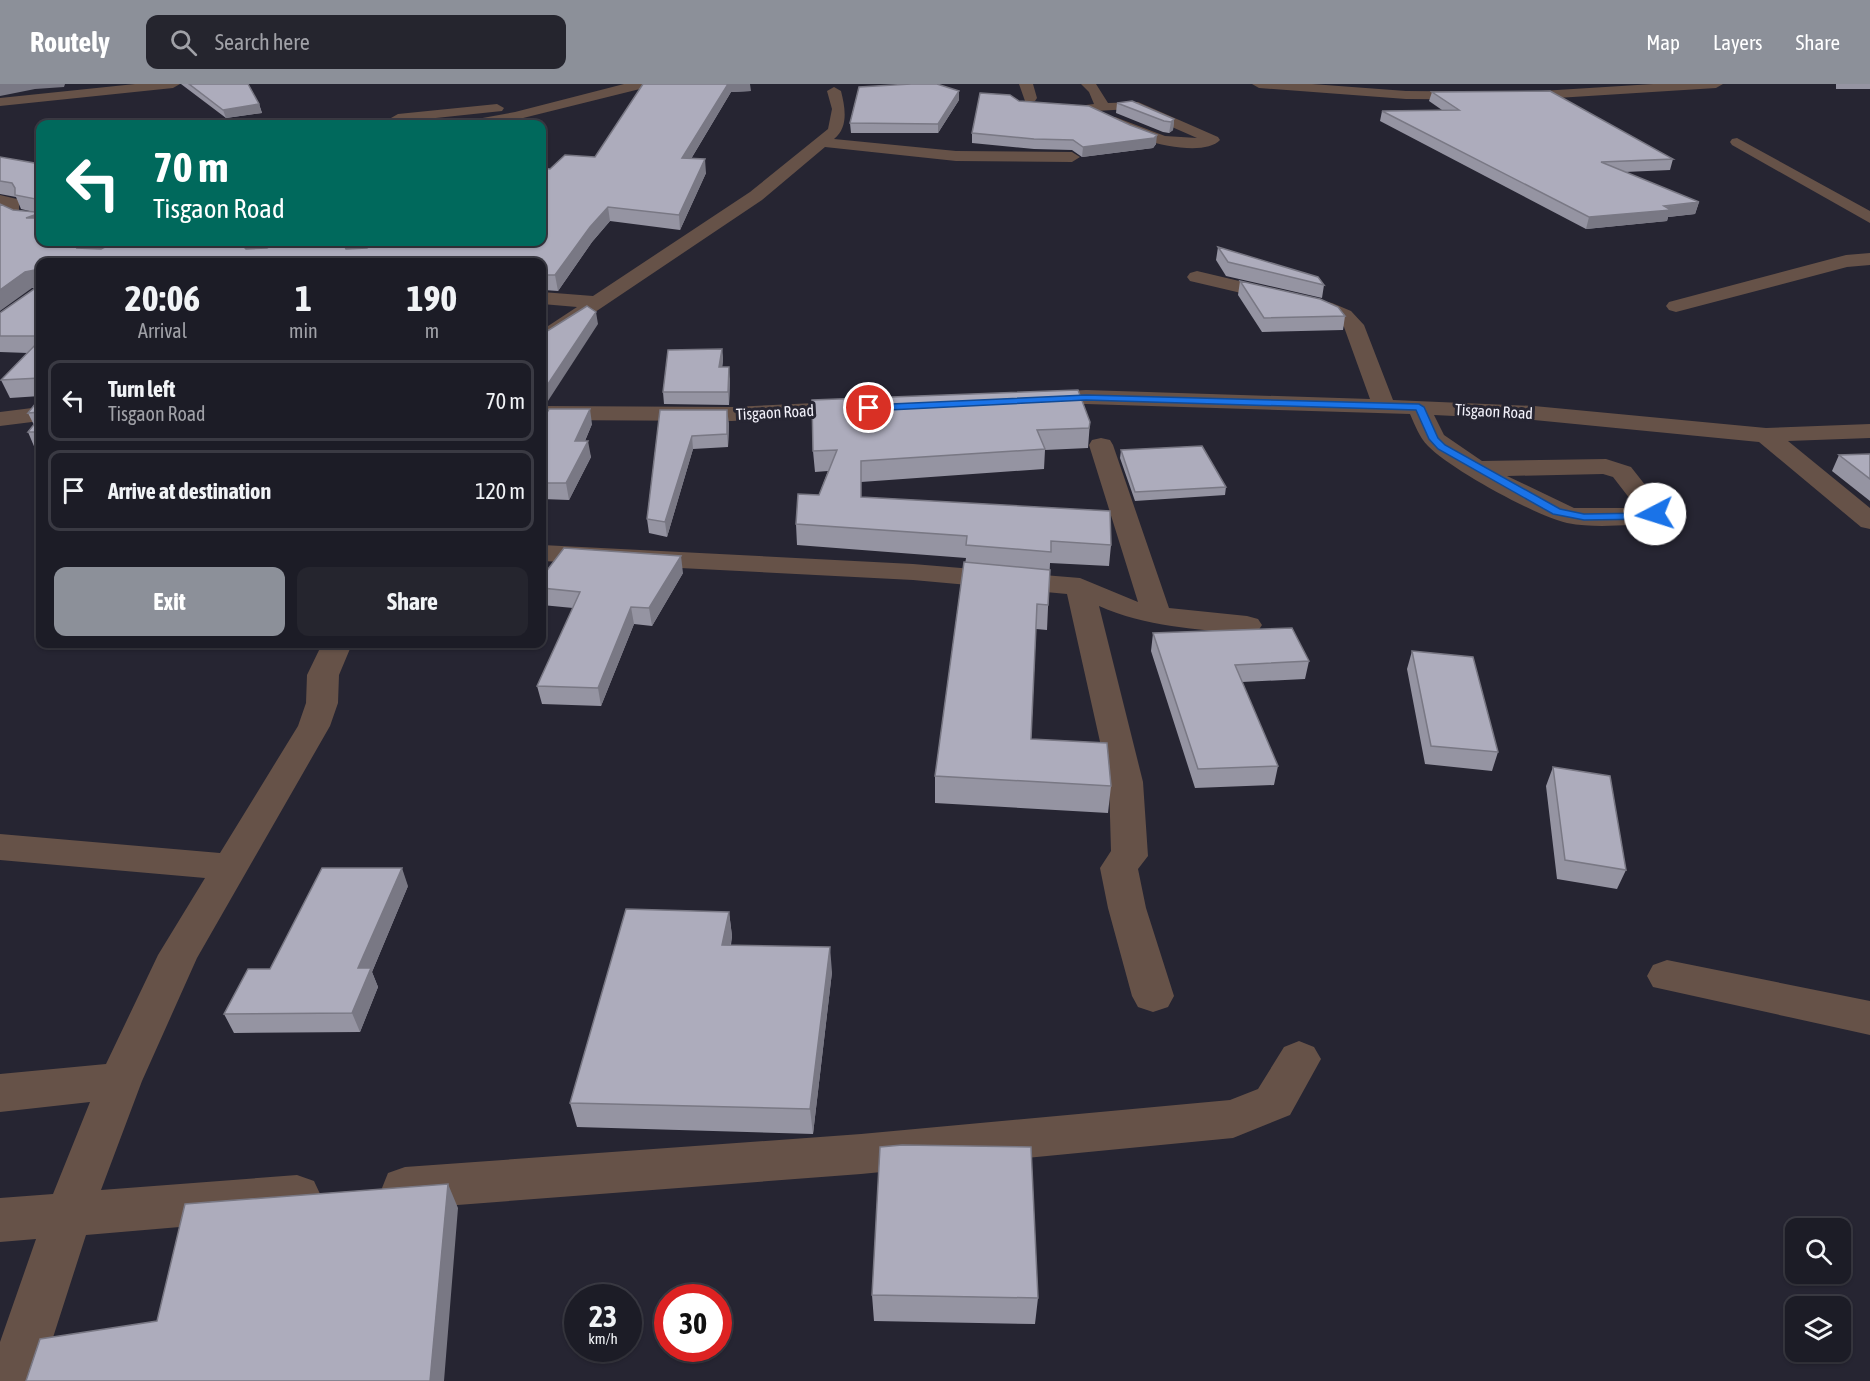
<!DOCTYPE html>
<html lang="en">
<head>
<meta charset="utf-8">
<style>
  body { margin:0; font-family:"Asap Condensed",sans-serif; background:#25252e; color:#f1f3f6; height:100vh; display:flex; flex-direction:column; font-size:22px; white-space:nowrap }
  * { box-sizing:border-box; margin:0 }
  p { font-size:20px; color:#a0a1a7 }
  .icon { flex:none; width:33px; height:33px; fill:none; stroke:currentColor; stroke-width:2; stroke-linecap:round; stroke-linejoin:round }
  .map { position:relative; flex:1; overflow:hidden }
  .panel { position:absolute; left:36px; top:174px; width:510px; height:390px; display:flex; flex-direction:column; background:#1c1c26; border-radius:12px; box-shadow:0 2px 4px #0004,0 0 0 2px #3a3a43 }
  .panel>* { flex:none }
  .banner { position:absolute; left:36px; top:36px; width:510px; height:126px; border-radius:12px; box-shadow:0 2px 4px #0004,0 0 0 2px #3a3a43; background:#00695c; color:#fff; overflow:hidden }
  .fabs { position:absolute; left:1785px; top:1134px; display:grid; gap:12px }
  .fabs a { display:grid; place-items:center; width:66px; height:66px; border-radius:12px; background:#1c1c26; box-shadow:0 2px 4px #0004,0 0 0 2px #3a3a43; font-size:30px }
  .speed { position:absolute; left:564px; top:1200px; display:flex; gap:12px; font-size:30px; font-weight:700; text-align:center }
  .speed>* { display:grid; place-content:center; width:78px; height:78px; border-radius:50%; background:#1c1c26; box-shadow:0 2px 4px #0004,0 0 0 2px #3a3a43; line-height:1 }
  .speed small { font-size:15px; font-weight:400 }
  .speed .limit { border:9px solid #d22; background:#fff; color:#111 }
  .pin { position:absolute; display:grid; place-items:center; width:51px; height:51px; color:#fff; margin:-26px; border:3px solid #fff; border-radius:50%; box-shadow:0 2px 6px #0007 }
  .me { position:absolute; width:66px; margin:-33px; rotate:265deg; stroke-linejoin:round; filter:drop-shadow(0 0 4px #0008) }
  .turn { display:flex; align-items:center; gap:21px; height:126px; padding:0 18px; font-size:27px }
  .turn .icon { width:78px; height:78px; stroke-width:2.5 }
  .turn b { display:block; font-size:42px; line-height:51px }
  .eta { display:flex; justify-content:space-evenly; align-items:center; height:102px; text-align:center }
  .eta b { font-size:36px; font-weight:700; line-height:42px }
  .cta { display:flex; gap:12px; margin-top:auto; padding:12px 18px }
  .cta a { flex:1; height:69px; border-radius:12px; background:#8c9099; color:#fff; font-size:24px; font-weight:700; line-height:69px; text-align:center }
  .cta a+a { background:#25252e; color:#f1f3f6 }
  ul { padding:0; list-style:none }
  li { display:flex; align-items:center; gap:18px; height:81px; margin:0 12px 9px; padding:0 6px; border:3px solid #3a3a43; border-radius:12px }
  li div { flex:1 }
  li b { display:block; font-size:22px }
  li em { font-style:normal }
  header { display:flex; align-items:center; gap:36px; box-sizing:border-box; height:84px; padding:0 30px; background:#8c9099; color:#fff }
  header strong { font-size:28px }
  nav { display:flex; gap:33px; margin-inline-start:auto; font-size:21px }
  .search { width:420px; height:54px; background:#25252e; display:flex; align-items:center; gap:15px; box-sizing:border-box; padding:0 21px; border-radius:12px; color:#a0a1a7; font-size:22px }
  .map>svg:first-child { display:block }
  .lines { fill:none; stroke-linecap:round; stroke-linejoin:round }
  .minor { fill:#665248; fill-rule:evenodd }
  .wall { fill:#9594a2 }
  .shaded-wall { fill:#797884 }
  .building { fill:#adacbc; stroke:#797884; stroke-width:1.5 }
  .route { fill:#1a73e8; stroke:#114b97; stroke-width:1.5 }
  .labels { text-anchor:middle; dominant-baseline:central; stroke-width:6; stroke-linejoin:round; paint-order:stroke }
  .far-street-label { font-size:16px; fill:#f2f1fa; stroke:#262532 }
</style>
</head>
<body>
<header>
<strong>Routely</strong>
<div class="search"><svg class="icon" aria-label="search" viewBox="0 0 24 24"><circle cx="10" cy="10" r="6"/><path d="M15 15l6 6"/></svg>Search here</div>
<nav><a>Map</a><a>Layers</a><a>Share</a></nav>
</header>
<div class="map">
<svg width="1870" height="1297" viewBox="0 0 1870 1297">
  <rect width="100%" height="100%" fill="#262532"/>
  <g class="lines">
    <path class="minor" d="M 135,0 L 180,0 L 173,4 L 0,22 L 0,14 Z
      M 624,0 L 650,0 L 648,3 L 515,36 L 494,40 L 464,40 L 466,37 L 515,28 Z
      M 1019,0 L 1033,0 L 1037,14 L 1035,17 L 1025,17 Z
      M 1081,0 L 1096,0 L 1108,19 L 1138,18 L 1218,53 L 1220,56 C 1202,76 1124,55 1108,37 L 1115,33 L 1165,52 L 1197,54 L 1131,25 L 1078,28 L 1076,25 L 1078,22 L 1094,20 L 1089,8 Z
      M 1252,0 L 1312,0 L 1406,7 L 1525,8 L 1653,0 L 1723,0 L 1716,4 L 1525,16 L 1406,15 L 1259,4 Z
      M 834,3 L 841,7 C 845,23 849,43 834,55 L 956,67 L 1072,68 L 1080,73 L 1072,78 L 956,77 L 825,63 L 762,116 L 549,259 L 542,261 L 542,246 L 577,223 L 542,220 L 542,208 L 593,212 L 750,108 L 828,45 L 832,25 L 827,7 Z
      M 497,20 L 504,24 L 502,27 L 398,38 L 391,34 L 398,30 Z
      M 1737,54 L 1870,127 L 1870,139 L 1732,61 L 1730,58 L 1732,55 Z
      M 0,111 L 17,115 L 19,119 L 19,127 L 40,131 L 40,141 C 27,140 11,140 1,129 L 2,122 L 0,121 Z
      M 1870,169 L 1870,181 L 1847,183 L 1676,228 L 1669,226 L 1666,222 L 1669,218 L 1846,171 Z
      M 1197,187 L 1332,219 L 1351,227 L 1364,241 L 1393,316 L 1534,322 L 1766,344 L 1870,340 L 1870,354 L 1788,357 L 1870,424 L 1870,445 L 1861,443 L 1759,358 L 1534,336 L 1434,331 L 1444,351 L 1482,377 L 1606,375 L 1631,383 L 1668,430 C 1660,442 1644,440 1631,441 C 1609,442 1588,443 1567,439 C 1536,432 1450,385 1428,362 C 1419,353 1415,341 1410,330 L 1086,320 L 1035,323 L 1027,321 L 1024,316 L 1027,311 L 1035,309 L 1086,306 L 1370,315 L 1344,243 L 1337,235 L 1318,227 L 1190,197 L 1187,193 L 1190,189 ZM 1603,390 L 1613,393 L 1637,424 L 1574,424 L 1507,392 Z
      M 858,317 L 866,319 L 870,324 L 866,329 L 732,337 L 542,336 L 542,322 L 732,323 Z
      M 40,323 L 40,337 L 0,342 L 0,328 Z
      M 1101,354 L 1110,356 L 1113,361 L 1169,524 L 1247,532 L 1258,535 L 1262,541 L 1258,547 L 1247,550 C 1196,545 1146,543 1099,522 L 1143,698 L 1148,772 L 1138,785 L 1146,824 L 1174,912 L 1168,923 L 1153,928 L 1138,923 L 1132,912 L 1108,824 L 1100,784 L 1111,767 L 1109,698 L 1067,510 L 913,496 L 542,477 L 542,461 L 913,480 L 1080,494 L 1138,518 L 1089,361 L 1092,356 Z
      M 322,560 L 352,560 L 339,591 L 338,619 L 330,642 L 197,874 L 142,997 L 101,1106 L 297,1091 L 314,1097 L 321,1112 L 314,1127 L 297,1133 L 86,1151 L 39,1297 L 0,1297 L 0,1258 L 36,1155 L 0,1158 L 0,1114 L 53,1110 L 90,1018 L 0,1028 L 0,990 L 106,980 L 158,871 L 205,794 L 0,776 L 0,750 L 220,769 L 298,642 L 306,619 L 307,591 Z
      M 1667,876 L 1870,917 L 1870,951 L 1653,903 L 1647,892 L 1653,881 Z
      M 1299,957 L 1314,963 L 1321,975 L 1290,1031 L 1233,1054 L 861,1090 L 405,1125 L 388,1119 L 382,1104 L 388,1089 L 405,1083 L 861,1050 L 1230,1016 L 1258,1005 L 1284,963 Z"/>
  </g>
  <path class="wall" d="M 181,0 L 248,0 L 259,20 L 262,29 L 226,34 Z
    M 643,0 L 751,7 L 731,8 L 691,75 L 706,89 L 680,146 L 610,137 L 592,158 L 558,207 L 544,206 L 547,223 L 542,228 L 542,178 L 40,178 L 40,312 L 10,314 L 1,296 L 28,269 L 0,268 L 0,229 L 34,205 L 34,204 L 32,204 L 13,126 L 34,128 L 21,125 L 16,113 L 0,110 L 0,73 L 40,80 L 40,158 L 114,158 L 100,165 L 274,158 L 264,164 L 366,161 L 362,164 L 474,158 L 473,158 L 542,158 L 550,85 L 595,73 Z
    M 1836,0 L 1870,0 L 1870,5 L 1836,5 Z
    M 1432,8 L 1673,75 L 1670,86 L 1625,88 L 1699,118 L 1695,130 L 1668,133 L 1667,137 L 1586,145 L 1380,37 L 1382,27 L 1442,26 L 1429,17 Z
    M 959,16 L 938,49 L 851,49 L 850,39 Z
    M 1019,17 L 1156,60 L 1153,64 L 1082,73 L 1072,66 L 1034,65 L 972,59 L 972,49 Z
    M 1117,19 L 1174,35 L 1173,46 L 1169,49 L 1163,48 L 1116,29 Z
    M 1218,163 L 1324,201 L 1322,214 L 1226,192 L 1216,176 Z
    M 1240,197 L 1345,232 L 1343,246 L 1262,248 L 1238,211 Z
    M 722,265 L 723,276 L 722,283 L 730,295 L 729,321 L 664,320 L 663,308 Z
    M 40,314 L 40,367 L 36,367 L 28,348 L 34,341 L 28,329 Z
    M 660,326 L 729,339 L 728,363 L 693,365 L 667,453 L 649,449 L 647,435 Z
    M 542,337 L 592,340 L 585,357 L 591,373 L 569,416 L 542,415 Z
    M 1090,338 L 1088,364 L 1045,366 L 1044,385 L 861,398 L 861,413 L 1111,461 L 1109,482 L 1050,479 L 1047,546 L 1036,545 L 1031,655 L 1111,702 L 1108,729 L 935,719 L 935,692 L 966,474 L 797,461 L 796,440 L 819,411 L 828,387 L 815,388 L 813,367 Z
    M 1121,366 L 1226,403 L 1225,411 L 1135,417 L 1120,374 Z
    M 1870,370 L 1870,417 L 1832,387 L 1839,371 Z
    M 683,489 L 652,542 L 634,540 L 601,622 L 542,620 L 537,602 L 573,524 L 542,521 L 542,493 Z
    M 1153,549 L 1309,577 L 1305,595 L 1242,598 L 1278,682 L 1274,701 L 1195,704 L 1151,567 Z
    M 1412,567 L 1498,668 L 1492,687 L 1425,680 L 1407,585 Z
    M 1553,683 L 1626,786 L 1617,805 L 1557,795 L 1546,702 Z
    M 408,802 L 372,888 L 378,903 L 360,948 L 234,949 L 224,930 L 270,885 Z
    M 729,828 L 732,852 L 731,861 L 832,888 L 813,1050 L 577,1043 L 570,1019 Z
    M 872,1211 L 1038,1214 L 1035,1240 L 874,1237 Z"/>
  <path class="shaded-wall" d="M 0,0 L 65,0 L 64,3 L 35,5 L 0,12 Z
    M 728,0 L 750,0 L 751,7 L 731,8 L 683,88 L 682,74 Z
    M 959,7 L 959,16 L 938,49 L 938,40 Z
    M 259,20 L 262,29 L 226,34 L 223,26 Z
    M 1174,35 L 1173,46 L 1169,49 L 1171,38 Z
    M 1157,51 L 1156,60 L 1153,64 L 1082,73 L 1083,63 Z
    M 705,75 L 706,89 L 680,146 L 679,131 Z
    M 1699,118 L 1695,130 L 1668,133 L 1667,137 L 1586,145 L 1589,133 Z
    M 608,123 L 610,137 L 592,158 L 558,207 L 555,191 L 590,143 Z
    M 40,129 L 40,145 L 26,134 Z
    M 80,158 L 114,158 L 86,172 L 77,164 Z
    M 247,158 L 274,158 L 252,172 L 244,163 Z
    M 348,158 L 365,158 L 366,161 L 348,176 L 344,161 Z
    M 35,186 L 40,202 L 32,204 L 0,227 L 0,206 L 25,188 Z
    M 544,207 L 547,223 L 542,228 L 542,209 Z
    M 596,228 L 598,240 L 546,320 L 542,320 L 542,306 Z
    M 722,265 L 723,276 L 721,295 L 719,283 Z
    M 729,283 L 730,295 L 729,321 L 728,308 Z
    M 590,325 L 592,340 L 578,373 L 575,357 Z
    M 727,326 L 729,339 L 728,363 L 727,350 Z
    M 692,352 L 693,365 L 667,453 L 665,438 Z
    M 588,357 L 591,373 L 569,416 L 566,399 Z
    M 681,472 L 683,489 L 652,542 L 649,524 Z
    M 631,523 L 634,540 L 601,622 L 598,604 Z
    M 402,784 L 408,802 L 372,888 L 378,903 L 360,948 L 352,929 L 358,884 Z
    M 729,828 L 732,852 L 726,885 L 722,861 Z
    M 830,863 L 832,888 L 813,1050 L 810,1025 Z
    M 448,1100 L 458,1124 L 444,1297 L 430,1297 Z"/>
  <path class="building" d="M 189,0 L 248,0 L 259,20 L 223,26 Z
    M 643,0 L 728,0 L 682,74 L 705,75 L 679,131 L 608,123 L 590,143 L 555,191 L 542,191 L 542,178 L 40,178 L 40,252 L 0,252 L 0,229 L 34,205 L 35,186 L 25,188 L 0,206 L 0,120 L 13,126 L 35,128 L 36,115 L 15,111 L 15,104 L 12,99 L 0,97 L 0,73 L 40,80 L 40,129 L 26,134 L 40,134 L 40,158 L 80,158 L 77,164 L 101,165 L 115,158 L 247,158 L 244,163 L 246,165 L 267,164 L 277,158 L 348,158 L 344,161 L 346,165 L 367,164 L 376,158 L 466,158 L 516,160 L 522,159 L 524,158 L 542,158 L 542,84 L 550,85 L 565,71 L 595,73 Z
    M 911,0 L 937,0 L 959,7 L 938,40 L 850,39 L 859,3 Z
    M 1550,7 L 1673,75 L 1601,78 L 1699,118 L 1664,122 L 1671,126 L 1589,133 L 1382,27 L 1459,26 L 1432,8 Z
    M 980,9 L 1010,11 L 1019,17 L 1089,22 L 1130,41 L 1157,51 L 1154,54 L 1083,63 L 1073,56 L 1034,55 L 972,49 Z
    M 1132,17 L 1174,35 L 1171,38 L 1164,37 L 1117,19 Z
    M 1218,163 L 1318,193 L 1324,201 L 1228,178 Z
    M 1240,197 L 1320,215 L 1338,223 L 1345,232 L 1264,234 Z
    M 587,222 L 596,228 L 544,306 L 542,306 L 542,253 L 544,249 Z
    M 40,256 L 40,294 L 1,296 Z
    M 722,265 L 719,283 L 729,283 L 728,308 L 663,308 L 668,266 Z
    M 1078,306 L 1090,338 L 1089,344 L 1037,346 L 1045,365 L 861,377 L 861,413 L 1110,427 L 1111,461 L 1051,457 L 1051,468 L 966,461 L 967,452 L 796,440 L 798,410 L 819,411 L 837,366 L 813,367 L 812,316 Z
    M 40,314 L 40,328 L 28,329 Z
    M 549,325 L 590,325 L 575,357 L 588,357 L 566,399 L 542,399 L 542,337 Z
    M 660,326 L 727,326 L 727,350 L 692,352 L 665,438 L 647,435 Z
    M 40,333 L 40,348 L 28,348 Z
    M 1202,362 L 1226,403 L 1135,408 L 1121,366 Z
    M 1870,370 L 1870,395 L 1839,371 Z
    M 564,464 L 681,472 L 649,524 L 631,523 L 598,604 L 537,602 L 580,508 L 542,504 L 542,493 Z
    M 964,478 L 1050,486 L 1048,521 L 1037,520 L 1031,655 L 1107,659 L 1111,702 L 935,692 Z
    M 1292,544 L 1309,577 L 1235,581 L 1278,682 L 1198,685 L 1153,549 Z
    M 1412,567 L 1473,573 L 1498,668 L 1431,662 Z
    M 1553,683 L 1610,692 L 1626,786 L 1565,776 Z
    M 322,784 L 402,784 L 358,884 L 371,884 L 352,929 L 224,930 L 248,885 L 270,885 Z
    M 626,825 L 729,828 L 722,861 L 830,863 L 810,1025 L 570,1019 Z
    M 902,1061 L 1031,1063 L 1038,1214 L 872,1211 L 880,1063 Z
    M 448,1100 L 430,1297 L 26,1297 L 40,1255 L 157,1237 L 185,1120 Z"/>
  <path class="route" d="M 1086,311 L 1419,320 L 1424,323 L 1438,354 L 1445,361 L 1560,425 L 1584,430 L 1649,429 L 1655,426 L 1661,430 L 1651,435 L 1584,436 L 1553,430 L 1438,365 L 1429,355 L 1416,326 L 1086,316 L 869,327 L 864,324 L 869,321 Z"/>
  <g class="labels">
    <g class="far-street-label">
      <text transform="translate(1494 327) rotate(3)">Tisgaon Road</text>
      <text transform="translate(775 328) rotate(-3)">Tisgaon Road</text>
    </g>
  </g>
</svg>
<div class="fabs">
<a><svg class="icon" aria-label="search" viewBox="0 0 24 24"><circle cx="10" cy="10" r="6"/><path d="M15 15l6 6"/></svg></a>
<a><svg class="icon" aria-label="layers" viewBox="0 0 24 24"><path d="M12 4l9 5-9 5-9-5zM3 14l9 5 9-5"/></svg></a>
</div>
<div class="speed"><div>23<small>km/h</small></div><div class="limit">30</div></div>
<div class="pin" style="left:869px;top:324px;background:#d93025"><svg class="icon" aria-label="arrive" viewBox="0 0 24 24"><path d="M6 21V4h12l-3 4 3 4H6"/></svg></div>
<svg class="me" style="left:1655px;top:430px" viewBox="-20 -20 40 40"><circle r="19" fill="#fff"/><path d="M0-13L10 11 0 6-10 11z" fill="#1a73e8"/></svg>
<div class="banner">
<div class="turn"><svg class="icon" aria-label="left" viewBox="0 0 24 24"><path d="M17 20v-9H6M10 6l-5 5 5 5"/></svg><div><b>70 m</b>Tisgaon Road</div></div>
</div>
<section class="panel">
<div class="eta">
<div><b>20:06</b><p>Arrival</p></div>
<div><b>1</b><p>min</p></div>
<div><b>190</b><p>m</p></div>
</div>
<ul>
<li><svg class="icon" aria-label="left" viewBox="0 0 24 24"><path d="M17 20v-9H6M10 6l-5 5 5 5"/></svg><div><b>Turn left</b><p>Tisgaon Road</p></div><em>70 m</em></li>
<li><svg class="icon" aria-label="arrive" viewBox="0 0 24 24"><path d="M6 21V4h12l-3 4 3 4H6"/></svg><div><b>Arrive at destination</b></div><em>120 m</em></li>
</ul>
<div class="cta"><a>Exit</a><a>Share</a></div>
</section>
</div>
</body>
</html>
